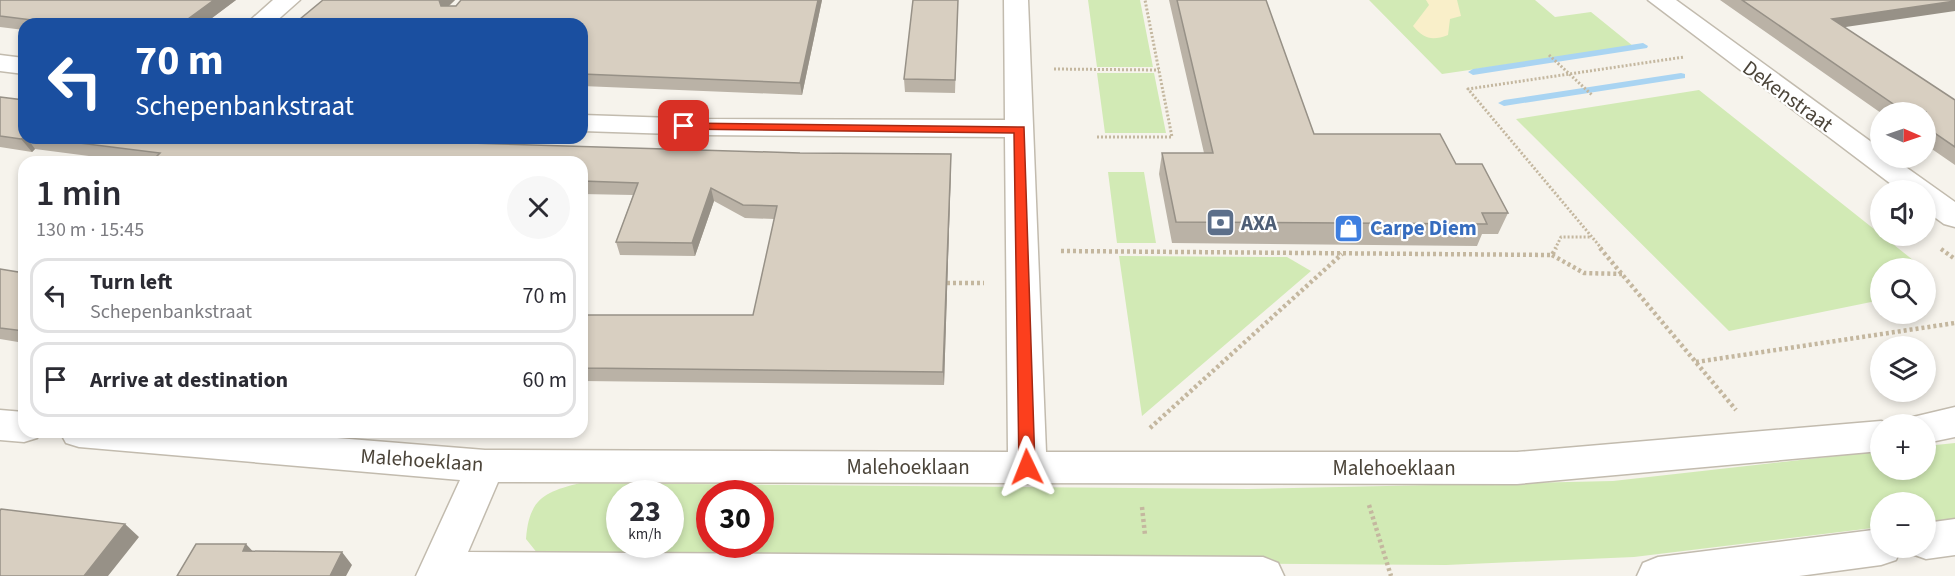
<!DOCTYPE html>
<html lang="en">
<head>
<meta charset="utf-8">
<style>
  body { margin:0; font-family:"Source Sans 3",sans-serif; background:#f7f7f7; color:#2b2b33; height:100vh; display:flex; flex-direction:column; font-size:22px; white-space:nowrap }
  * { box-sizing:border-box; margin:0 }
  p { font-size:20px; color:#7c7c81 }
  .icon { flex:none; width:33px; height:33px; fill:none; stroke:currentColor; stroke-width:2; stroke-linecap:round; stroke-linejoin:round }
  .map { position:relative; flex:1; overflow:hidden }
  .side { position:absolute; left:18px; top:156px; width:570px; height:282px; display:flex; flex-direction:column; background:#fff; border-radius:18px; box-shadow:0 3px 9px #0003 }
  .side>* { flex:none }
  .banner { position:absolute; left:18px; top:18px; width:570px; height:126px; border-radius:18px; box-shadow:0 3px 9px #0003; background:#1a4fa0; color:#fff; overflow:hidden }
  .needle { width:39px; rotate:92deg }
  .tools { position:absolute; left:1870px; top:102px; display:grid; gap:12px }
  .tools a { display:grid; place-items:center; width:66px; height:66px; border-radius:50%; background:#fff; box-shadow:0 3px 9px #0003; font-size:30px }
  .speed { position:absolute; left:606px; top:480px; display:flex; gap:12px; font-size:30px; font-weight:700; text-align:center }
  .speed>* { display:grid; place-content:center; width:78px; height:78px; border-radius:50%; background:#fff; box-shadow:0 3px 9px #0003; line-height:1 }
  .speed small { font-size:15px; font-weight:400 }
  .speed .limit { border:9px solid #d22; background:#fff; color:#111 }
  .pin { position:absolute; display:grid; place-items:center; width:51px; height:51px; color:#fff; margin:-26px; border-radius:12px; box-shadow:0 3px 9px #0006 }
  .me { position:absolute; width:66px; margin:-33px; rotate:358deg; stroke-linejoin:round; filter:drop-shadow(0 0 4px #0008) }
  .turn { display:flex; align-items:center; gap:21px; height:126px; padding:0 18px; font-size:27px }
  .turn .icon { width:78px; height:78px; stroke-width:2.5 }
  .turn b { display:block; font-size:42px; line-height:51px }
  .round { display:grid; place-items:center; flex:none; width:63px; height:63px; border-radius:32px; background:#f7f7f7 }
  .head { display:flex; align-items:center; justify-content:space-between; height:102px; padding:0 18px }
  h1 { font-size:36px; font-weight:600; line-height:45px }
  ul { padding:0; list-style:none }
  li { display:flex; align-items:center; gap:18px; height:75px; margin:0 12px 9px; padding:0 6px; border:3px solid #e1e1e2; border-radius:18px }
  li div { flex:1 }
  li b { display:block; font-size:22px }
  li em { font-style:normal }
  .map>svg:first-child { display:block }
  .green { fill:#d2eab5; fill-rule:evenodd }
  .sand { fill:#f9efc9 }
  .lines { fill:none; stroke-linecap:round; stroke-linejoin:round }
  .stream { fill:#a9d4f2; fill-rule:evenodd }
  .minor-casing { stroke:#c2bbae; stroke-width:3 }
  .path-far1 { stroke:#c4b79f; stroke-width:3; stroke-dasharray:2 2; stroke-linecap:butt }
  .path { stroke:#c4b79f; stroke-width:4.5; stroke-dasharray:3 3; stroke-linecap:butt }
  .minor { fill:#fff; fill-rule:evenodd }
  .wall { fill:#bab2a6 }
  .shaded-wall { fill:#979187 }
  .building { fill:#d8cfc1; stroke:#979187; stroke-width:1.5 }
  .route { fill:#fc3f1d; stroke:#a42913; stroke-width:1.5 }
  .labels { text-anchor:middle; dominant-baseline:central; stroke-width:4.5; stroke-linejoin:round; paint-order:stroke }
  .street-label { font-size:21px; fill:#4b4439; stroke:#fff }
  .service-label { font-size:21px; font-weight:bold; fill:#4e5e75; stroke:#fff; text-anchor:start }
  .shop-label { font-size:21px; font-weight:bold; fill:#366cbe; stroke:#fff; text-anchor:start }
</style>
</head>
<body>
<div class="map">
<svg width="1955" height="576" viewBox="0 0 1955 576">
  <rect width="100%" height="100%" fill="#f6f3ec"/>
  <path class="green" d="M 1088,0 L 1140,0 L 1153,67 L 1097,67 Z
    M 1369,0 L 1535,0 L 1555,17 L 1591,12 L 1633,46 L 1442,74 Z
    M 1097,73 L 1154,73 L 1166,133 L 1105,133 Z
    M 1699,90 L 1923,268 L 1881,268 L 1881,300 L 1729,331 L 1516,119 Z
    M 1108,172 L 1144,172 L 1156,243 L 1117,243 Z
    M 1119,256 L 1287,257 L 1311,271 L 1142,416 Z
    M 1955,443 L 1955,519 L 1926,522 L 1926,502 L 1881,502 L 1881,527 L 1634,557 L 1446,565 L 551,559 L 538,554 L 526,539 C 529,499 544,492 580,483 L 1248,489 L 1613,481 L 1881,451 L 1881,470 L 1926,470 L 1926,446 ZM 620,494 L 670,494 L 670,544 L 620,544 ZM 710,494 L 760,494 L 760,544 L 710,544 Z"/>
  <path class="sand" d="M 1426,0 L 1457,0 L 1461,16 L 1450,19 L 1448,35 C 1432,41 1424,39 1413,26 L 1429,5 Z"/>
  <g class="lines">
    <path class="stream" d="M 1643,43 L 1648,46 L 1647,48 L 1473,75 L 1468,72 L 1473,69 Z
      M 1681,73 L 1685,74 L 1685,78 L 1504,106 L 1498,103 L 1504,100 Z"/>
    <defs>
      <path id="minor" d="M 273,0 L 300,0 L 273,24 L 246,24 Z
        M 1004,0 L 1028,0 L 1046,452 L 1517,452 L 1881,421 L 1892,424 L 1881,424 L 1881,451 L 1517,484 L 498,482 L 468,552 L 1263,557 L 1278,563 L 1284,576 L 416,576 L 460,480 L 79,447 L 66,443 L 60,432 L 263,432 L 485,450 L 1008,452 L 1005,137 L 704,135 L 582,131 L 582,115 L 704,119 L 1005,120 Z
        M 1648,0 L 1676,0 L 1881,149 L 1881,158 L 1893,158 L 1955,202 L 1955,227 L 1944,224 L 1926,211 L 1926,190 L 1899,190 Z
        M 0,55 L 24,58 L 24,74 L 0,71 Z
        M 1955,407 L 1955,437 L 1926,443 L 1926,424 L 1909,424 L 1913,417 Z
        M 0,410 L 24,412 L 24,432 L 40,432 L 37,438 L 24,442 L 0,440 Z
        M 1955,519 L 1955,555 L 1926,559 L 1912,554 L 1909,548 L 1926,548 L 1926,523 Z
        M 1881,529 L 1881,548 L 1901,548 L 1896,560 L 1881,565 L 1799,576 L 1637,576 L 1643,563 L 1658,557 Z"/>
    </defs>
    <use href="#minor" class="minor-casing"/>
    <path class="path-far1" d="M 1549,55 L 1592,95
      M 1054,69 L 1159,70
      M 1097,137 L 1172,137 L 1145,0
      M 1555,249 L 1561,237 L 1591,237
      M 1602,249 L 1468,89 L 1684,57"/>
    <path class="path" d="M 1600,248 L 1736,410
      M 1941,249 L 1955,259
      M 1061,251 L 1552,255 L 1556,248
      M 1552,255 L 1584,273 L 1622,274
      M 947,283 L 984,283
      M 1696,362 L 1955,323
      M 1150,428 L 1342,254
      M 1369,505 L 1391,576
      M 1142,507 L 1145,535"/>
    <use href="#minor" class="minor"/>
  </g>
  <path class="wall" d="M 0,0 L 236,0 L 204,24 L 24,24 L 24,30 L 0,27 Z
    M 323,0 L 455,0 L 449,6 L 822,0 L 802,95 L 582,86 L 582,24 Z
    M 958,0 L 955,93 L 905,92 L 904,79 Z
    M 1169,0 L 1266,0 L 1314,134 L 1456,164 L 1508,213 L 1498,234 L 1482,234 L 1477,246 L 1172,243 L 1159,174 L 1162,153 L 1204,153 Z
    M 1720,0 L 1955,0 L 1844,27 L 1955,100 L 1955,165 L 1926,145 L 1926,112 L 1881,113 Z
    M 0,97 L 24,138 L 409,138 L 410,141 L 951,167 L 944,385 L 582,381 L 582,315 L 753,315 L 774,219 L 745,218 L 714,201 L 695,256 L 620,255 L 616,242 L 633,195 L 582,194 L 582,162 L 135,162 L 35,149 L 32,152 L 0,147 Z
    M 0,269 L 24,273 L 24,343 L 0,339 Z"/>
  <path class="shaded-wall" d="M 214,0 L 236,0 L 204,24 L 181,24 Z
    M 439,0 L 455,0 L 443,11 L 445,17 Z
    M 818,0 L 822,0 L 802,95 L 800,83 Z
    M 1955,1 L 1955,11 L 1825,30 L 1832,19 Z
    M 24,137 L 24,138 L 27,138 L 35,149 L 32,152 L 21,139 Z
    M 951,154 L 951,167 L 944,385 L 943,372 Z
    M 244,157 L 248,162 L 239,162 Z
    M 711,188 L 714,201 L 695,256 L 692,243 Z
    M 125,524 L 139,537 L 108,576 L 84,576 Z
    M 246,544 L 258,557 L 243,551 Z
    M 342,552 L 352,565 L 346,576 L 330,576 Z"/>
  <path class="building" d="M 0,0 L 214,0 L 181,24 L 64,24 L 0,16 Z
    M 323,0 L 439,0 L 441,6 L 456,6 L 461,0 L 818,0 L 800,83 L 582,74 L 582,24 L 294,24 Z
    M 913,0 L 958,0 L 955,80 L 904,79 Z
    M 1177,0 L 1266,0 L 1314,134 L 1440,134 L 1456,164 L 1482,164 L 1508,213 L 1482,213 L 1487,224 L 1176,222 L 1162,153 L 1213,153 Z
    M 1742,0 L 1955,0 L 1955,1 L 1832,19 L 1955,100 L 1955,147 L 1926,127 L 1926,112 L 1905,112 Z
    M 0,97 L 24,100 L 24,137 L 21,139 L 0,136 Z
    M 39,138 L 408,138 L 405,141 L 800,153 L 951,154 L 943,372 L 582,368 L 582,315 L 753,315 L 777,206 L 743,205 L 711,188 L 692,243 L 616,242 L 638,183 L 582,181 L 582,162 L 297,162 L 244,157 L 239,162 L 151,162 L 160,153 Z
    M 0,269 L 24,273 L 24,331 L 0,328 Z
    M 1,509 L 125,524 L 84,576 L 0,576 L 0,511 Z
    M 196,544 L 246,544 L 243,551 L 342,552 L 330,576 L 177,576 Z"/>
  <path class="route" d="M 684,123 L 1024,127 L 1035,467 L 1033,472 L 1022,472 L 1019,467 L 1014,133 L 680,129 L 678,126 Z"/>
  <defs>
    <symbol id="bank-square" viewBox="-11 -11 22 22"><rect x="-9" y="-9" width="18" height="18" rx="4" fill="#5c6f8a" stroke="#fff"/><path d="M-6-4H6V4H-6ZM0-2.3a2.3 2.3 0 1 0 0 4.6a2.3 2.3 0 1 0 0-4.6Z" fill="#fff"/></symbol>
    <symbol id="shop-square" viewBox="-11 -11 22 22"><rect x="-9" y="-9" width="18" height="18" rx="4" fill="#3f7fe0" stroke="#fff"/><path d="M-5-2.5h2.3a2.7 3.5 0 0 1 5.4 0H5L5.5 6h-11ZM-1.5-2.5h3a1.5 2.3 0 0 0-3 0Z" fill="#fff"/></symbol>
  </defs>
  <g fill-rule="evenodd">
    <use href="#bank-square" x="1204" y="206" width="33" height="33"/>
    <use href="#shop-square" x="1332" y="212" width="33" height="33"/>
  </g>
  <g class="labels">
    <g class="street-label">
      <text transform="translate(1788 96) rotate(36)">Dekenstraat</text>
      <text transform="translate(422 460) rotate(4)">Malehoeklaan</text>
      <text x="908" y="467">Malehoeklaan</text>
      <text x="1394" y="468">Malehoeklaan</text>
    </g>
    <g class="service-label">
      <text x="1241" y="223">AXA</text>
    </g>
    <g class="shop-label">
      <text x="1370" y="228">Carpe Diem</text>
    </g>
  </g>
</svg>
<div class="tools">
<a><svg class="needle" viewBox="-14 -14 28 28"><path d="M0-13l5 13h-10z" fill="#e53935"/><path d="M0 13l5-13h-10z" fill="#7c7c81"/></svg></a>
<a><svg class="icon" aria-label="sound" viewBox="0 0 24 24"><path d="M4 9h4l5-4v14l-5-4H4zM17 9q2 3 0 6"/></svg></a>
<a><svg class="icon" aria-label="search" viewBox="0 0 24 24"><circle cx="10" cy="10" r="6"/><path d="M15 15l6 6"/></svg></a>
<a><svg class="icon" aria-label="layers" viewBox="0 0 24 24"><path d="M12 4l9 5-9 5-9-5zM3 14l9 5 9-5"/></svg></a>
<a>+</a>
<a>−</a>
</div>
<div class="speed"><div>23<small>km/h</small></div><div class="limit">30</div></div>
<div class="pin" style="left:684px;top:126px;background:#d93025"><svg class="icon" aria-label="arrive" viewBox="0 0 24 24"><path d="M6 21V4h12l-3 4 3 4H6"/></svg></div>
<svg class="me" style="left:1027px;top:467px" viewBox="-20 -20 40 40"><path d="M0-17L14 15 0 8-14 15z" fill="#fc3f1d" stroke="#fff" stroke-width="4"/></svg>
<div class="banner">
<div class="turn"><svg class="icon" aria-label="left" viewBox="0 0 24 24"><path d="M17 20v-9H6M10 6l-5 5 5 5"/></svg><div><b>70 m</b>Schepenbankstraat</div></div>
</div>
<section class="side">
<div class="head"><div><h1>1 min</h1><p>130 m · 15:45</p></div><a class="round"><svg class="icon" aria-label="close" viewBox="0 0 24 24"><path d="M6 6l12 12M18 6L6 18"/></svg></a></div>
<ul>
<li><svg class="icon" aria-label="left" viewBox="0 0 24 24"><path d="M17 20v-9H6M10 6l-5 5 5 5"/></svg><div><b>Turn left</b><p>Schepenbankstraat</p></div><em>70 m</em></li>
<li><svg class="icon" aria-label="arrive" viewBox="0 0 24 24"><path d="M6 21V4h12l-3 4 3 4H6"/></svg><div><b>Arrive at destination</b></div><em>60 m</em></li>
</ul>
</section>
</div>
</body>
</html>
